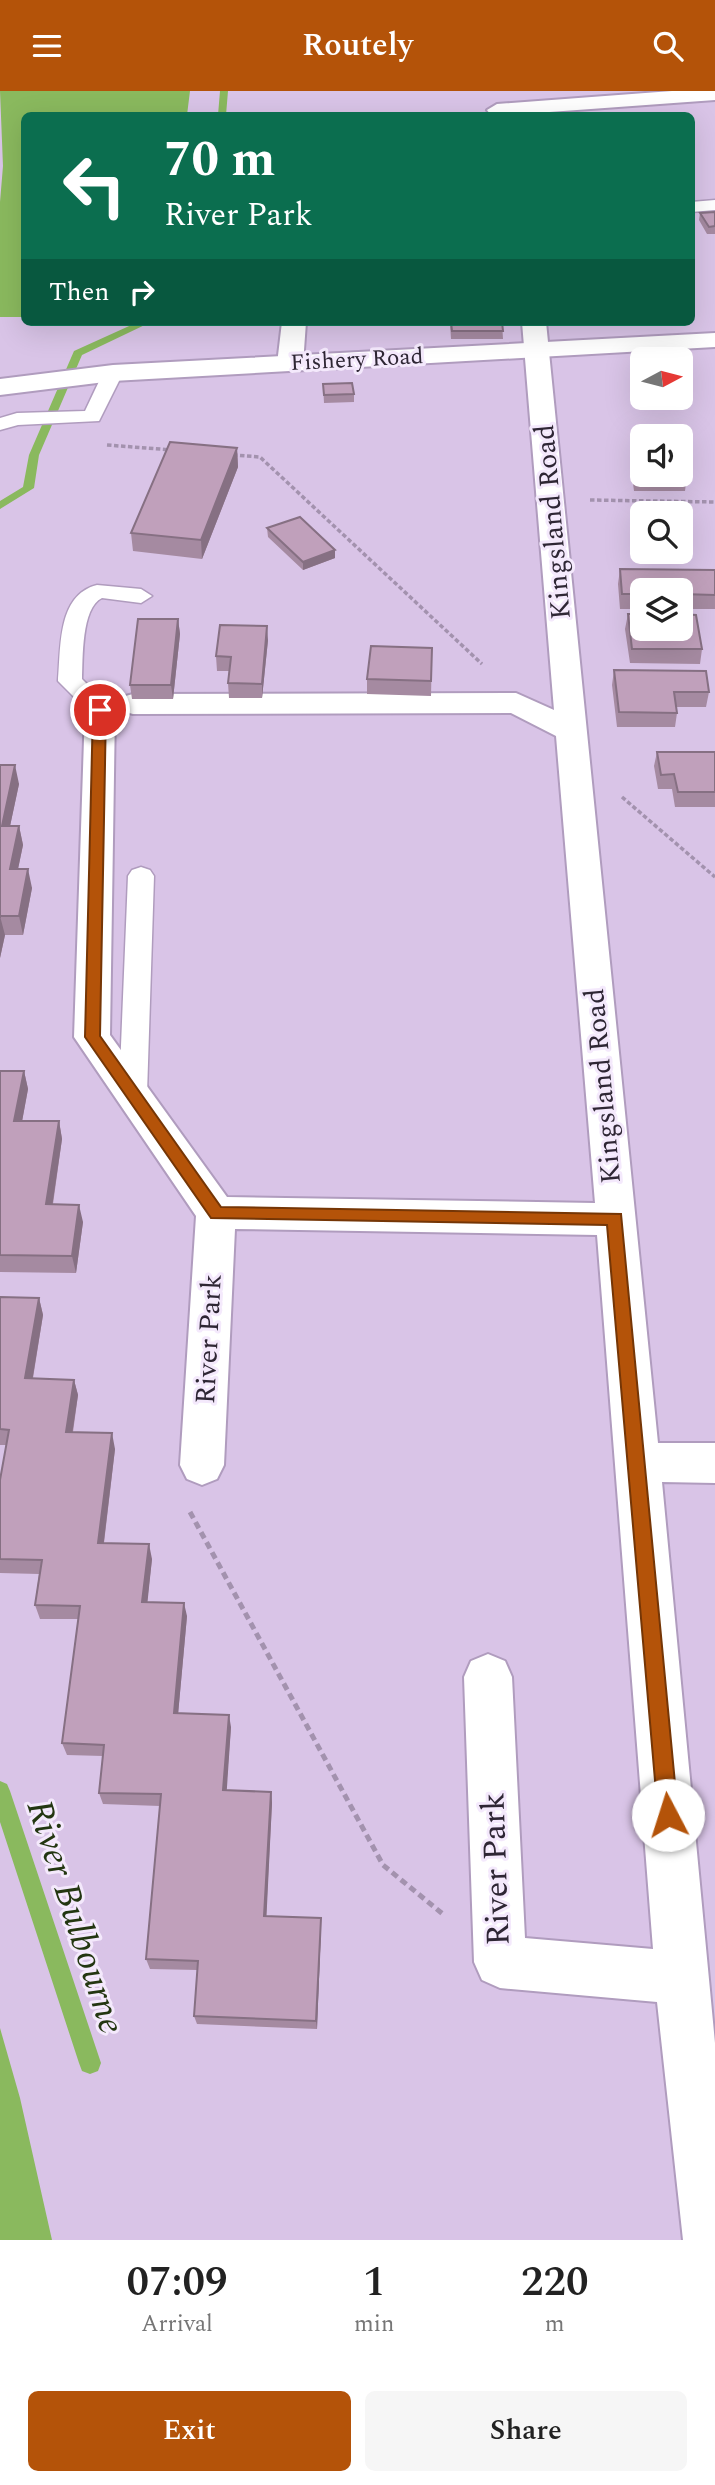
<!DOCTYPE html>
<html lang="en">
<head>
<meta charset="utf-8">
<style>
  body { margin:0; font-family:Spectral,serif; background:#f6f6f6; color:#222; height:100vh; display:flex; flex-direction:column; font-size:26px; white-space:nowrap }
  * { box-sizing:border-box; margin:0 }
  p { font-size:23px; color:#767676 }
  .icon { flex:none; width:38px; height:38px; fill:none; stroke:currentColor; stroke-width:2; stroke-linecap:round; stroke-linejoin:round }
  .map { position:relative; height:2149px; overflow:hidden }
  .side { display:flex; flex-direction:column; background:#fff; flex:1 }
  .side>* { flex:none }
  .banner { position:absolute; left:21px; top:21px; width:674px; height:214px; border-radius:10px; box-shadow:0 7px 28px #0002; background:#0b6e4f; color:#fff; overflow:hidden }
  .needle { width:46px; rotate:83deg }
  .buttons { position:absolute; left:630px; top:256px; display:grid; gap:14px }
  .buttons a { display:grid; place-items:center; width:63px; height:63px; border-radius:10px; background:#fff; box-shadow:0 7px 28px #0002; font-size:35px }
  .pin { position:absolute; display:grid; place-items:center; width:60px; height:60px; color:#fff; margin:-30px; border:4px solid #fff; border-radius:50%; box-shadow:0 2px 7px #0007 }
  .me { position:absolute; width:77px; margin:-38px; rotate:355deg; stroke-linejoin:round; filter:drop-shadow(0 0 5px #0008) }
  .turn { display:flex; align-items:center; gap:24px; height:147px; padding:0 28px; font-size:32px }
  .turn .icon { width:91px; height:91px; stroke-width:2.5 }
  .turn b { display:block; font-size:49px; line-height:60px }
  .then { display:flex; align-items:center; height:66px; padding:0 28px; background:#0003; gap:14px; font-size:26px }
  .eta { display:flex; justify-content:space-evenly; align-items:center; height:119px; text-align:center }
  .eta b { font-size:42px; font-weight:600; line-height:49px }
  .button { display:flex; gap:14px; margin-top:auto; padding:14px 28px }
  .button a { flex:1; height:80px; border-radius:10px; background:#b45309; color:#fff; font-size:28px; font-weight:600; line-height:80px; text-align:center }
  .button a+a { background:#f6f6f6; color:#222 }
  header { display:flex; justify-content:space-between; align-items:center; height:91px; padding:0 28px; background:#b45309; color:#fff; font-size:32px; font-weight:600 }
  .map>svg:first-child { display:block }
  .water { fill:#8ab95e }
  .lines { fill:none; stroke-linecap:round; stroke-linejoin:round }
  .stream { fill:#8ab95e; fill-rule:evenodd }
  .service-casing { stroke:#b09cbe; stroke-width:3 }
  .minor-casing { stroke:#b09cbe; stroke-width:4 }
  .tertiary-casing { stroke:#b09cbe; stroke-width:4 }
  .path-far1 { stroke:#a392ae; stroke-width:3.5; stroke-dasharray:4.5 2.5; stroke-linecap:butt }
  .path { stroke:#a392ae; stroke-width:5; stroke-dasharray:7 4.5; stroke-linecap:butt }
  .service { fill:#fff; fill-rule:evenodd }
  .minor { fill:#fff; fill-rule:evenodd }
  .tertiary { fill:#fff; fill-rule:evenodd }
  .wall { fill:#a58aa1 }
  .shaded-wall { fill:#867083 }
  .building { fill:#c0a0bb; stroke:#867083; stroke-width:2 }
  .route { fill:#b45309; stroke:#753606; stroke-width:2 }
  .labels { text-anchor:middle; dominant-baseline:central; stroke-width:6; stroke-linejoin:round; paint-order:stroke }
  .far-street-label { font-size:23px; fill:#2e2634; stroke:#f4e9fc }
  .street-label { font-size:28px; fill:#2e2634; stroke:#f4e9fc }
  .near-street-label { font-size:33px; fill:#2e2634; stroke:#f4e9fc }
  .near-water-label { font-size:37px; font-style:italic; fill:#233611; stroke:#f4e9fc }
</style>
</head>
<body>
<header><svg class="icon" aria-label="menu" viewBox="0 0 24 24"><path d="M4 6h16M4 12h16M4 18h16"/></svg>Routely<svg class="icon" aria-label="search" viewBox="0 0 24 24"><circle cx="10" cy="10" r="6"/><path d="M15 15l6 6"/></svg></header>
<div class="map">
<svg width="715" height="2149" viewBox="0 0 715 2149">
  <rect width="100%" height="100%" fill="#d9c4e7"/>
  <path class="water" d="M 0,0 L 190,0 L 187,24 L 24,24 L 24,226 L 0,226 L 0,111 L 3,75 Z
    M 0,1937 L 20,2007 L 52,2149 L 0,2149 Z"/>
  <g class="lines">
    <path class="stream" d="M 220,0 L 228,0 L 226,24 L 218,24 Z
      M 138,231 L 151,231 L 82,264 L 39,364 L 34,397 L 0,418 L 0,410 L 23,396 L 29,364 L 74,260 Z
      M 0,1690 L 7,1693 L 10,1700 L 101,1972 L 98,1980 L 90,1983 L 82,1980 L 79,1972 L 0,1731 Z"/>
    <defs>
      <path id="service" d="M 715,109 L 715,119 L 691,121 L 691,111 Z
        M 113,276 L 123,282 L 99,330 L 18,334 L 0,339 L 0,327 L 17,322 L 85,320 L 103,282 Z
        M 97,494 L 141,498 L 152,505 L 141,512 L 102,507 C 81,517 83,568 82,588 L 91,597 L 107,601 C 112,608 113,617 108,624 L 92,624 L 87,611 L 75,607 L 58,590 C 61,557 57,504 97,494 Z
        M 141,776 L 150,779 L 154,785 L 147,1003 L 143,1011 L 133,1014 L 123,1011 L 119,1003 L 128,785 L 132,779 Z"/>
      <path id="minor" d="M 672,0 L 715,0 L 715,9 L 507,24 L 490,23 L 487,19 L 497,13 Z
        M 282,231 L 306,231 L 303,273 L 299,278 L 281,278 L 277,273 Z
        M 522,231 L 546,231 L 658,1352 L 715,1352 L 715,1392 L 662,1391 L 715,1952 L 715,2149 L 683,2149 L 657,1911 L 500,1897 L 482,1889 L 474,1871 L 464,1586 L 471,1570 L 488,1563 L 505,1570 L 512,1586 L 525,1847 L 653,1858 L 597,1144 L 235,1138 L 224,1374 L 217,1388 L 202,1394 L 187,1388 L 180,1374 L 196,1125 L 74,946 L 85,619 L 89,612 L 100,609 L 111,612 L 115,619 L 110,944 L 227,1106 L 595,1112 L 556,645 L 511,622 L 133,623 L 122,620 L 118,613 L 122,606 L 133,603 L 516,602 L 554,619 Z"/>
      <path id="tertiary" d="M 715,242 L 715,256 L 113,290 L 0,304 L 0,288 L 113,274 Z"/>
    </defs>
    <use href="#service" class="service-casing"/>
    <use href="#minor" class="minor-casing"/>
    <use href="#tertiary" class="tertiary-casing"/>
    <path class="path-far1" d="M 107,354 L 172,359
      M 233,364 L 260,366 L 482,573
      M 590,409 L 715,411
      M 622,706 L 715,786"/>
    <path class="path" d="M 190,1421 L 383,1774 L 444,1824"/>
    <use href="#service" class="service"/>
    <use href="#minor" class="minor"/>
    <use href="#tertiary" class="tertiary"/>
  </g>
  <path class="wall" d="M 715,121 L 715,143 L 707,143 L 699,129 L 700,122 Z
    M 450,231 L 502,231 L 503,248 L 451,248 Z
    M 323,293 L 354,303 L 354,311 L 324,312 Z
    M 237,357 L 238,376 L 202,468 L 133,460 L 131,442 Z
    M 632,369 L 686,392 L 685,400 L 634,400 L 631,377 Z
    M 267,437 L 335,459 L 335,467 L 303,479 L 268,446 Z
    M 620,478 L 715,479 L 715,518 L 681,518 L 681,499 L 642,499 L 642,518 L 620,518 L 618,493 Z
    M 628,523 L 702,558 L 700,573 L 630,572 L 625,538 Z
    M 178,528 L 180,543 L 173,608 L 132,608 L 130,594 Z
    M 268,549 L 262,607 L 229,607 L 228,592 L 229,580 L 217,580 L 216,565 Z
    M 432,557 L 431,605 L 367,603 L 367,588 Z
    M 614,579 L 709,601 L 706,616 L 676,616 L 677,622 L 675,636 L 617,636 L 612,594 Z
    M 657,661 L 715,661 L 715,716 L 675,716 L 672,698 L 658,698 L 654,675 Z
    M 0,674 L 19,693 L 10,735 L 19,735 L 23,754 L 18,778 L 32,797 L 23,844 L 5,844 L 0,867 Z
    M 0,980 L 24,980 L 28,998 L 22,1030 L 59,1030 L 62,1048 L 53,1113 L 83,1131 L 76,1182 L 0,1181 Z
    M 0,1206 L 39,1207 L 43,1224 L 33,1287 L 74,1289 L 78,1304 L 73,1341 L 115,1358 L 104,1452 L 152,1468 L 147,1511 L 187,1525 L 178,1623 L 231,1636 L 226,1699 L 271,1701 L 272,1712 L 266,1825 L 321,1827 L 321,1837 L 317,1938 L 197,1933 L 194,1925 L 198,1879 L 150,1878 L 146,1868 L 160,1715 L 103,1713 L 99,1702 L 103,1665 L 67,1664 L 62,1652 L 78,1528 L 40,1528 L 35,1514 L 39,1483 L 0,1482 L 0,1389 L 6,1354 L 0,1354 Z"/>
  <path class="shaded-wall" d="M 237,357 L 238,376 L 202,468 L 201,449 Z
    M 335,459 L 335,467 L 303,479 L 303,471 Z
    M 178,528 L 180,543 L 173,608 L 171,594 Z
    M 267,535 L 268,549 L 262,607 L 262,593 Z
    M 15,674 L 19,693 L 6,754 L 2,735 Z
    M 19,735 L 23,754 L 14,797 L 10,778 Z
    M 28,778 L 32,797 L 23,844 L 19,825 Z
    M 0,825 L 5,844 L 0,867 Z
    M 24,980 L 28,998 L 19,1047 L 14,1030 Z
    M 59,1030 L 62,1048 L 50,1130 L 46,1113 Z
    M 79,1114 L 83,1131 L 76,1182 L 72,1165 Z
    M 39,1207 L 43,1224 L 30,1303 L 25,1287 Z
    M 74,1289 L 78,1304 L 70,1357 L 66,1341 Z
    M 112,1342 L 115,1358 L 102,1466 L 98,1452 Z
    M 149,1453 L 152,1468 L 146,1525 L 142,1511 Z
    M 184,1512 L 187,1525 L 177,1635 L 174,1622 Z
    M 229,1624 L 231,1636 L 226,1711 L 223,1699 Z
    M 271,1701 L 272,1712 L 266,1835 L 264,1825 Z
    M 321,1827 L 321,1837 L 317,1938 L 316,1930 Z"/>
  <path class="building" d="M 715,121 L 715,135 L 709,136 L 700,122 Z
    M 451,231 L 502,231 L 503,240 L 452,240 Z
    M 352,292 L 354,303 L 324,304 L 323,293 Z
    M 170,351 L 237,357 L 201,449 L 131,442 Z
    M 632,369 L 642,369 L 642,383 L 681,383 L 681,370 L 682,370 L 686,392 L 635,392 Z
    M 300,426 L 335,459 L 303,471 L 267,437 Z
    M 620,478 L 715,479 L 715,504 L 681,503 L 681,499 L 642,499 L 642,503 L 622,503 Z
    M 628,523 L 642,523 L 642,537 L 681,537 L 681,523 L 696,524 L 702,558 L 632,558 Z
    M 138,528 L 178,528 L 171,594 L 130,594 Z
    M 220,534 L 267,535 L 262,593 L 228,592 L 231,566 L 216,565 Z
    M 371,555 L 432,557 L 431,590 L 367,588 Z
    M 614,579 L 706,580 L 709,601 L 674,601 L 677,622 L 619,621 Z
    M 657,661 L 715,661 L 715,701 L 678,701 L 674,683 L 661,684 Z
    M 0,674 L 15,674 L 2,735 L 19,735 L 10,778 L 28,778 L 19,825 L 0,825 L 0,827 Z
    M 0,980 L 24,980 L 14,1030 L 59,1030 L 46,1113 L 79,1114 L 72,1165 L 0,1164 Z
    M 0,1206 L 39,1207 L 25,1287 L 74,1289 L 66,1341 L 112,1342 L 98,1452 L 149,1453 L 142,1511 L 184,1512 L 174,1622 L 229,1624 L 223,1699 L 271,1701 L 264,1825 L 321,1827 L 316,1930 L 194,1925 L 198,1870 L 146,1868 L 161,1703 L 99,1702 L 104,1654 L 62,1652 L 80,1515 L 35,1514 L 42,1469 L 0,1468 L 0,1389 L 9,1339 L 0,1338 Z"/>
  <path class="route" d="M 100,615 L 106,619 L 100,945 L 221,1116 L 621,1123 L 678,1724 L 675,1731 L 668,1734 L 661,1731 L 658,1724 L 607,1134 L 211,1127 L 85,946 L 93,619 Z"/>
  <g class="labels">
    <g class="far-street-label">
      <text transform="translate(357 269) rotate(-3)">Fishery Road</text>
    </g>
    <g class="street-label">
      <text transform="translate(553 431) rotate(-95)">Kingsland Road</text>
      <text transform="translate(603 995) rotate(-95)">Kingsland Road</text>
      <text transform="translate(209 1248) rotate(-87)">River Park</text>
    </g>
    <g class="near-street-label">
      <text transform="translate(496 1778) rotate(-92)">River Park</text>
    </g>
    <g class="near-water-label">
      <text transform="translate(75 1826) rotate(72)">River Bulbourne</text>
    </g>
  </g>
</svg>
<div class="buttons">
<a><svg class="needle" viewBox="-14 -14 28 28"><path d="M0-13l5 13h-10z" fill="#e53935"/><path d="M0 13l5-13h-10z" fill="#767676"/></svg></a>
<a><svg class="icon" aria-label="sound" viewBox="0 0 24 24"><path d="M4 9h4l5-4v14l-5-4H4zM17 9q2 3 0 6"/></svg></a>
<a><svg class="icon" aria-label="search" viewBox="0 0 24 24"><circle cx="10" cy="10" r="6"/><path d="M15 15l6 6"/></svg></a>
<a><svg class="icon" aria-label="layers" viewBox="0 0 24 24"><path d="M12 4l9 5-9 5-9-5zM3 14l9 5 9-5"/></svg></a>
</div>
<div class="pin" style="left:100px;top:619px;background:#d93025"><svg class="icon" aria-label="arrive" viewBox="0 0 24 24"><path d="M6 21V4h12l-3 4 3 4H6"/></svg></div>
<svg class="me" style="left:668px;top:1724px" viewBox="-20 -20 40 40"><circle r="19" fill="#fff"/><path d="M0-13L10 11 0 6-10 11z" fill="#b45309"/></svg>
<div class="banner">
<div class="turn"><svg class="icon" aria-label="left" viewBox="0 0 24 24"><path d="M17 20v-9H6M10 6l-5 5 5 5"/></svg><div><b>70 m</b>River Park</div></div>
<div class="then">Then<svg class="icon" aria-label="right" viewBox="0 0 24 24"><path d="M7 20v-9h11M14 6l5 5-5 5"/></svg></div>
</div>
</div>
<section class="side">
<div class="eta">
<div><b>07:09</b><p>Arrival</p></div>
<div><b>1</b><p>min</p></div>
<div><b>220</b><p>m</p></div>
</div>
<div class="button"><a>Exit</a><a>Share</a></div>
</section>
</body>
</html>
